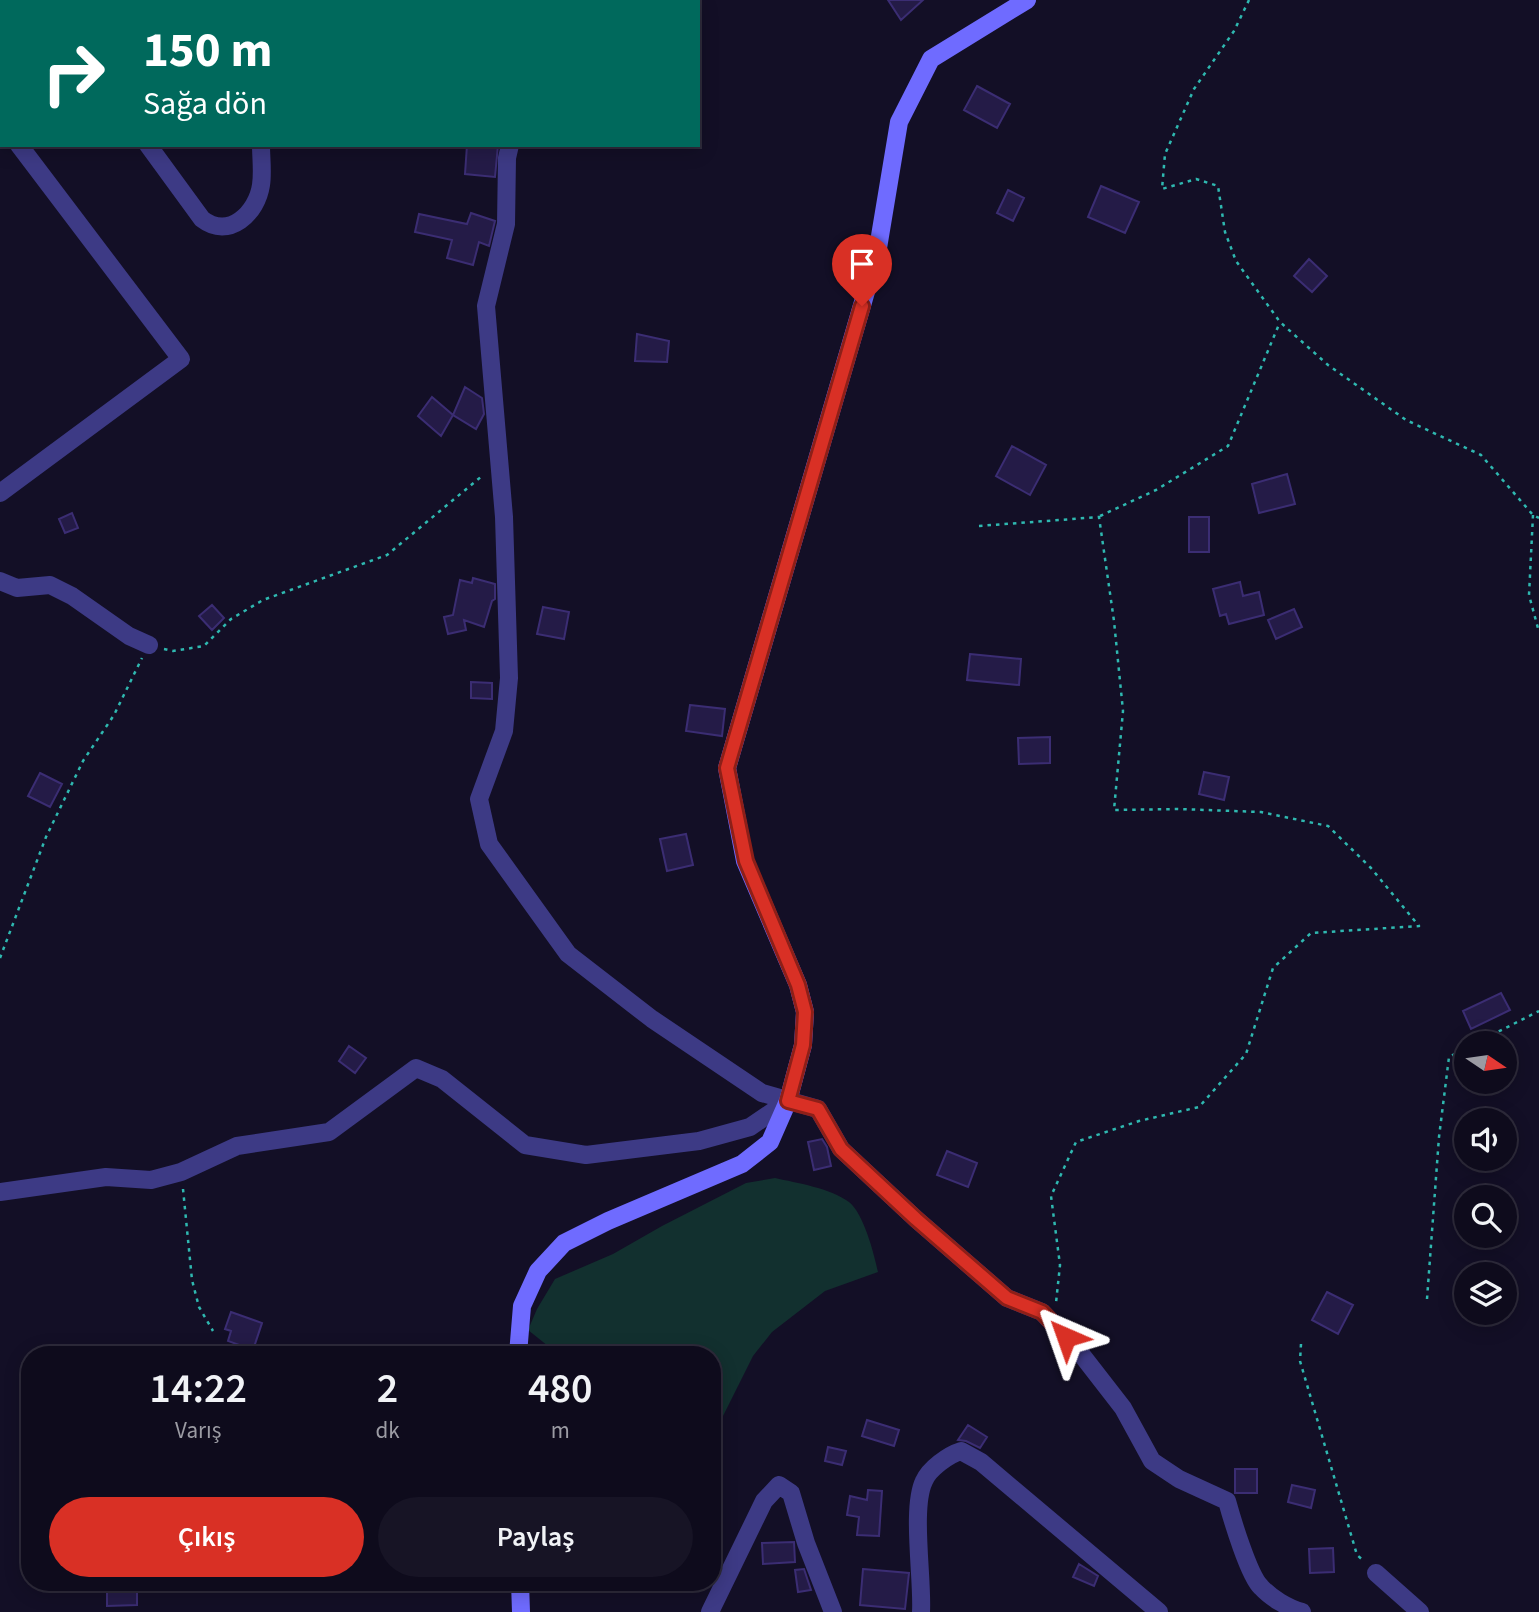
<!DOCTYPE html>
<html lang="tr">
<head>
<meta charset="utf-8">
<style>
  body { margin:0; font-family:"Source Sans 3",sans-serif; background:#171425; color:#f1f3f6; height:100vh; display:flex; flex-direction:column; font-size:26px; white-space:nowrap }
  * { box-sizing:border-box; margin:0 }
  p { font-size:23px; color:#9b9ba3 }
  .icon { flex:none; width:38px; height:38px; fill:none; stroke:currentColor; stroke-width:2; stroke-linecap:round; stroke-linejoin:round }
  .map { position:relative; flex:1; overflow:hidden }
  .panel { position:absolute; left:21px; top:1346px; width:700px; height:245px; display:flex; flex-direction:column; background:#0e0b1c; border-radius:28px; box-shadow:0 4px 18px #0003,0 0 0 2px #2e2b3b }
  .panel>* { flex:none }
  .top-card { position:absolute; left:0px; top:0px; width:700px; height:147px; box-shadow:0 4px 18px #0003,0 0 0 2px #2e2b3b; background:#00695c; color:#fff; overflow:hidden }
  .needle { width:46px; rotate:103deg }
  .fabs { position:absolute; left:1454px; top:1031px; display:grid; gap:14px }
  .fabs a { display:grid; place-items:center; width:63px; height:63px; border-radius:50%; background:#0e0b1c; box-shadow:0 4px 18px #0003,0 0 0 2px #2e2b3b; font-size:35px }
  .pin { position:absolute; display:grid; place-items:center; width:60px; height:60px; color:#fff; margin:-72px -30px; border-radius:50% 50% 50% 0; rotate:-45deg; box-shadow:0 0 7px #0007 }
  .pin .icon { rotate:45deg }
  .me { position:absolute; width:77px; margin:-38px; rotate:317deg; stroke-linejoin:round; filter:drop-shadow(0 0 5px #0008) }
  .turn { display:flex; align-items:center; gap:24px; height:147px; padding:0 28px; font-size:32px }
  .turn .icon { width:91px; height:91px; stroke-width:2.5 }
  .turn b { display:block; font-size:49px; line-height:60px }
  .eta { display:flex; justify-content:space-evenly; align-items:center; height:119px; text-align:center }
  .eta b { font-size:42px; font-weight:600; line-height:49px }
  .cta { display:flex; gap:14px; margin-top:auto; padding:14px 28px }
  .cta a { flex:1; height:80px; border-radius:42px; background:#d93025; color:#fff; font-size:28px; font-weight:600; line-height:80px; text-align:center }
  .cta a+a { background:#171425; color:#f1f3f6 }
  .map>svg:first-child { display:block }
  .green { fill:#12302f }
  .building { fill:#241b47; stroke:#3b2d73; stroke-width:2 }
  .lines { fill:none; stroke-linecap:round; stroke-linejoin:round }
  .path { stroke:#2fb8b0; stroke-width:2.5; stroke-dasharray:3.5 5; stroke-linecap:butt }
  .lane { stroke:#3d3a85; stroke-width:9 }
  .street { stroke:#3d3a85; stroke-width:18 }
  .secondary { stroke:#6f6bff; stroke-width:18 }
  .route-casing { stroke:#8d1f18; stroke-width:18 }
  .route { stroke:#d93025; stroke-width:12 }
</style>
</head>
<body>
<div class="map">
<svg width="1539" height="1612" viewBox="0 0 1539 1612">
  <rect width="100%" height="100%" fill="#130f26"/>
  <path class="green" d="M 775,1178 C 797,1183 830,1188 849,1202 C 864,1214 874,1254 878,1272 L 825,1291 L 772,1332 L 753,1356 L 719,1424 L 712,1424 L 712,1354 L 558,1354 L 528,1330 L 537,1309 L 555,1279 L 613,1254 L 662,1226 L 746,1183 Z"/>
  <path class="building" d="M 888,0 L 923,0 L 901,20 Z
    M 977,86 L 1010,104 L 997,128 L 964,110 Z
    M 467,145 L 498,145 L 495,177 L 465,174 Z
    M 1101,186 L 1139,202 L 1125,233 L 1088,217 Z
    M 1008,190 L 1024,198 L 1013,221 L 997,213 Z
    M 471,213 L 495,221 L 489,246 L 479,242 L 473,265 L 447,258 L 452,240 L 415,232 L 419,214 L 467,224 Z
    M 1309,259 L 1327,276 L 1312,292 L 1294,276 Z
    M 637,334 L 669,341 L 667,362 L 635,361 Z
    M 465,387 L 482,398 L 484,414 L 476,429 L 453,415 Z
    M 432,397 L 453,415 L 441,436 L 418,416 Z
    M 1012,446 L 1046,465 L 1030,495 L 996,476 Z
    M 1287,474 L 1295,504 L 1259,513 L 1252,484 Z
    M 72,513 L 78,528 L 65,533 L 59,519 Z
    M 1189,517 L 1209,517 L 1209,552 L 1189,552 Z
    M 473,578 L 495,584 L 495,599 L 492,601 L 484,627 L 464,620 L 466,630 L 448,634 L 444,617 L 453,615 L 460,580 L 472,583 Z
    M 1240,582 L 1243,596 L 1259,592 L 1264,615 L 1229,624 L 1226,614 L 1220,616 L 1213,589 Z
    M 212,605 L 224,618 L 212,630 L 199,616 Z
    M 543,607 L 569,612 L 564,639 L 537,634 Z
    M 1294,609 L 1302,627 L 1276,639 L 1268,620 Z
    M 970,654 L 1021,659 L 1019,685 L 967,680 Z
    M 471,682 L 492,683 L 492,699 L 471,698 Z
    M 690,705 L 725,709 L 722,736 L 686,731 Z
    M 1050,737 L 1050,763 L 1019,764 L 1018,738 Z
    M 1204,772 L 1229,777 L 1224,800 L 1199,794 Z
    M 40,773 L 62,784 L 50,807 L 28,796 Z
    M 686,834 L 693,865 L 667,871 L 660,839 Z
    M 1501,993 L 1510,1010 L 1471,1029 L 1463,1011 Z
    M 349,1046 L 366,1058 L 355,1073 L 339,1061 Z
    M 822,1139 L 827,1147 L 831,1166 L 814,1170 L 808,1142 Z
    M 947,1151 L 977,1163 L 968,1187 L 937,1175 Z
    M 1327,1292 L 1353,1305 L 1338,1334 L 1312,1320 Z
    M 231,1312 L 262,1323 L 253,1350 L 228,1341 L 231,1331 L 225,1329 Z
    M 867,1420 L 899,1430 L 894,1446 L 862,1436 Z
    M 968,1425 L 987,1437 L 980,1448 L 966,1441 L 958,1440 Z
    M 828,1447 L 846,1451 L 842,1465 L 825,1461 Z
    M 1235,1469 L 1257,1469 L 1257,1493 L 1235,1493 Z
    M 1292,1485 L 1315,1490 L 1311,1508 L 1288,1502 Z
    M 868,1490 L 882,1491 L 879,1536 L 857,1535 L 859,1517 L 847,1515 L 850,1496 L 867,1500 Z
    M 794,1542 L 795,1562 L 763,1564 L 762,1543 Z
    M 1333,1548 L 1334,1572 L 1310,1573 L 1309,1549 Z
    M 1079,1564 L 1098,1576 L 1094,1586 L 1073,1577 Z
    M 804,1569 L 811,1590 L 798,1592 L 795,1570 Z
    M 863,1569 L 909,1573 L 905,1609 L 860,1605 Z
    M 107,1582 L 137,1582 L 137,1605 L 107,1606 Z"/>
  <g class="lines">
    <path class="path" d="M 1249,0 L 1234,31 L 1194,89 L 1165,154 L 1162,189 L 1196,179 L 1218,186 L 1225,232 L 1236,261 L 1280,322 L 1328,365 L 1406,420 L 1481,455 L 1533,515 L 1539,518
      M 1533,515 L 1529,595 L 1539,632
      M 1100,516 L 1156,490 L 1228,446 L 1280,322
      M 979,526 L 1099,517 L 1114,621 L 1123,711 L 1114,810 L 1178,809 L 1261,812 L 1328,826 L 1371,868 L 1419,926 L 1311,933 L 1273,968 L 1246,1054 L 1199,1107 L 1139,1121 L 1076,1142 L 1051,1196 L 1060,1265 L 1056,1303
      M 164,649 L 173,651 L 204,646 L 231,619 L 263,600 L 387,555 L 482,476
      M 0,958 L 46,837 L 83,761 L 114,715 L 142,658
      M 1476,1043 L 1539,1011
      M 183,1189 L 192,1280 L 199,1307 L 213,1331
      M 1427,1299 L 1439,1137 L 1449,1057 L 1466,1048
      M 1301,1344 L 1300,1361 L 1357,1555 L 1364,1561"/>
    <path class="lane" d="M 157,0 L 157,2
      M 0,144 L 2,143"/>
    <path class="street" d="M 43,0 L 44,2
      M 255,0 L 255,2
      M 511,0 L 512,2
      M 0,120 L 2,123
      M 148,145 L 202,219 C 229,240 257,213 261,185 C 263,172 261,158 261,145
      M 510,145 L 507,158 L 506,224 L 486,306 L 504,517 L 509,678 L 504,731 L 479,799 L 489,844 L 568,954 L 652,1019 L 762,1093 L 818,1109 L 841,1149 L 916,1219 L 1007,1298 L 1042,1312 L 1078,1350 L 1123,1408 L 1152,1461 L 1179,1479 L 1227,1501 C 1232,1519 1249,1576 1261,1587 C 1271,1598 1288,1608 1302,1612
      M 0,493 L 181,359 L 19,145
      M 0,581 L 17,588 L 50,585 L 72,596 L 129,636 L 149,645
      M 0,1192 L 106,1177 L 151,1180 L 181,1172 L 237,1146 L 329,1132 L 416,1068 L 442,1079 L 525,1145 L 586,1155 L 699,1141 L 750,1127 L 788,1101
      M 1376,1573 L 1420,1612
      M 710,1612 L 764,1501 L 779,1485 L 791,1493 L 806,1543 L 833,1612
      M 921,1612 C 923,1579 911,1508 924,1481 C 929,1469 948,1455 961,1451 L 981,1462 L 1159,1612"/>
    <path class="secondary" d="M 518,1354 L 522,1306 L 538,1271 L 564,1243 L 608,1221 L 742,1164 L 770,1142 L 788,1101 L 803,1045 L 805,1012 L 798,985 L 745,861 L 727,768 L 877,254 L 899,122 L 931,59 L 1027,0
      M 520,1582 L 521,1612"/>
  </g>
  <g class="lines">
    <defs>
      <path id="route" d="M 862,306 L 727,768 L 746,861 L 798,985 L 805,1012 L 803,1045 L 788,1101 L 818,1109 L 841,1149 L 916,1219 L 1007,1298 L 1042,1312 L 1066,1337"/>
    </defs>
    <use href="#route" class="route-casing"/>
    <use href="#route" class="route"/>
  </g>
</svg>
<div class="fabs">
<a><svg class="needle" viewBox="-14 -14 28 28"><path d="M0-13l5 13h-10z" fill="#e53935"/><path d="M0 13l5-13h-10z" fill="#9b9ba3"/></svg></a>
<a><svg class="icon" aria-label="sound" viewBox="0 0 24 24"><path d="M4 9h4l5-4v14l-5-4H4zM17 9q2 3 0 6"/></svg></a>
<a><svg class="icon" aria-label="search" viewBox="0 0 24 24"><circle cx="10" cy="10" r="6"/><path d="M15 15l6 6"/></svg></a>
<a><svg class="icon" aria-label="layers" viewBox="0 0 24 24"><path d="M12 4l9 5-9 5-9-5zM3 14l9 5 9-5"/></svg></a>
</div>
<div class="pin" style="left:862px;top:306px;background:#d93025"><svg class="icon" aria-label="arrive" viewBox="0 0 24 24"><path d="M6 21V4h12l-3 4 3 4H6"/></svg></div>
<svg class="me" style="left:1066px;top:1337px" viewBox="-20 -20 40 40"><path d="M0-17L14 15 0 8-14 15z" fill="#d93025" stroke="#fff" stroke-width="4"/></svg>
<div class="top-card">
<div class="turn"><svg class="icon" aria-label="right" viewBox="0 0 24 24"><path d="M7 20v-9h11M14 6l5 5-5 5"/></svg><div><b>150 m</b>Sağa dön</div></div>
</div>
<section class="panel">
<div class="eta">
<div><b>14:22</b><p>Varış</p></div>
<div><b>2</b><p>dk</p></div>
<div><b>480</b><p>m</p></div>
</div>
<div class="cta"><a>Çıkış</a><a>Paylaş</a></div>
</section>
</div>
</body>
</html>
